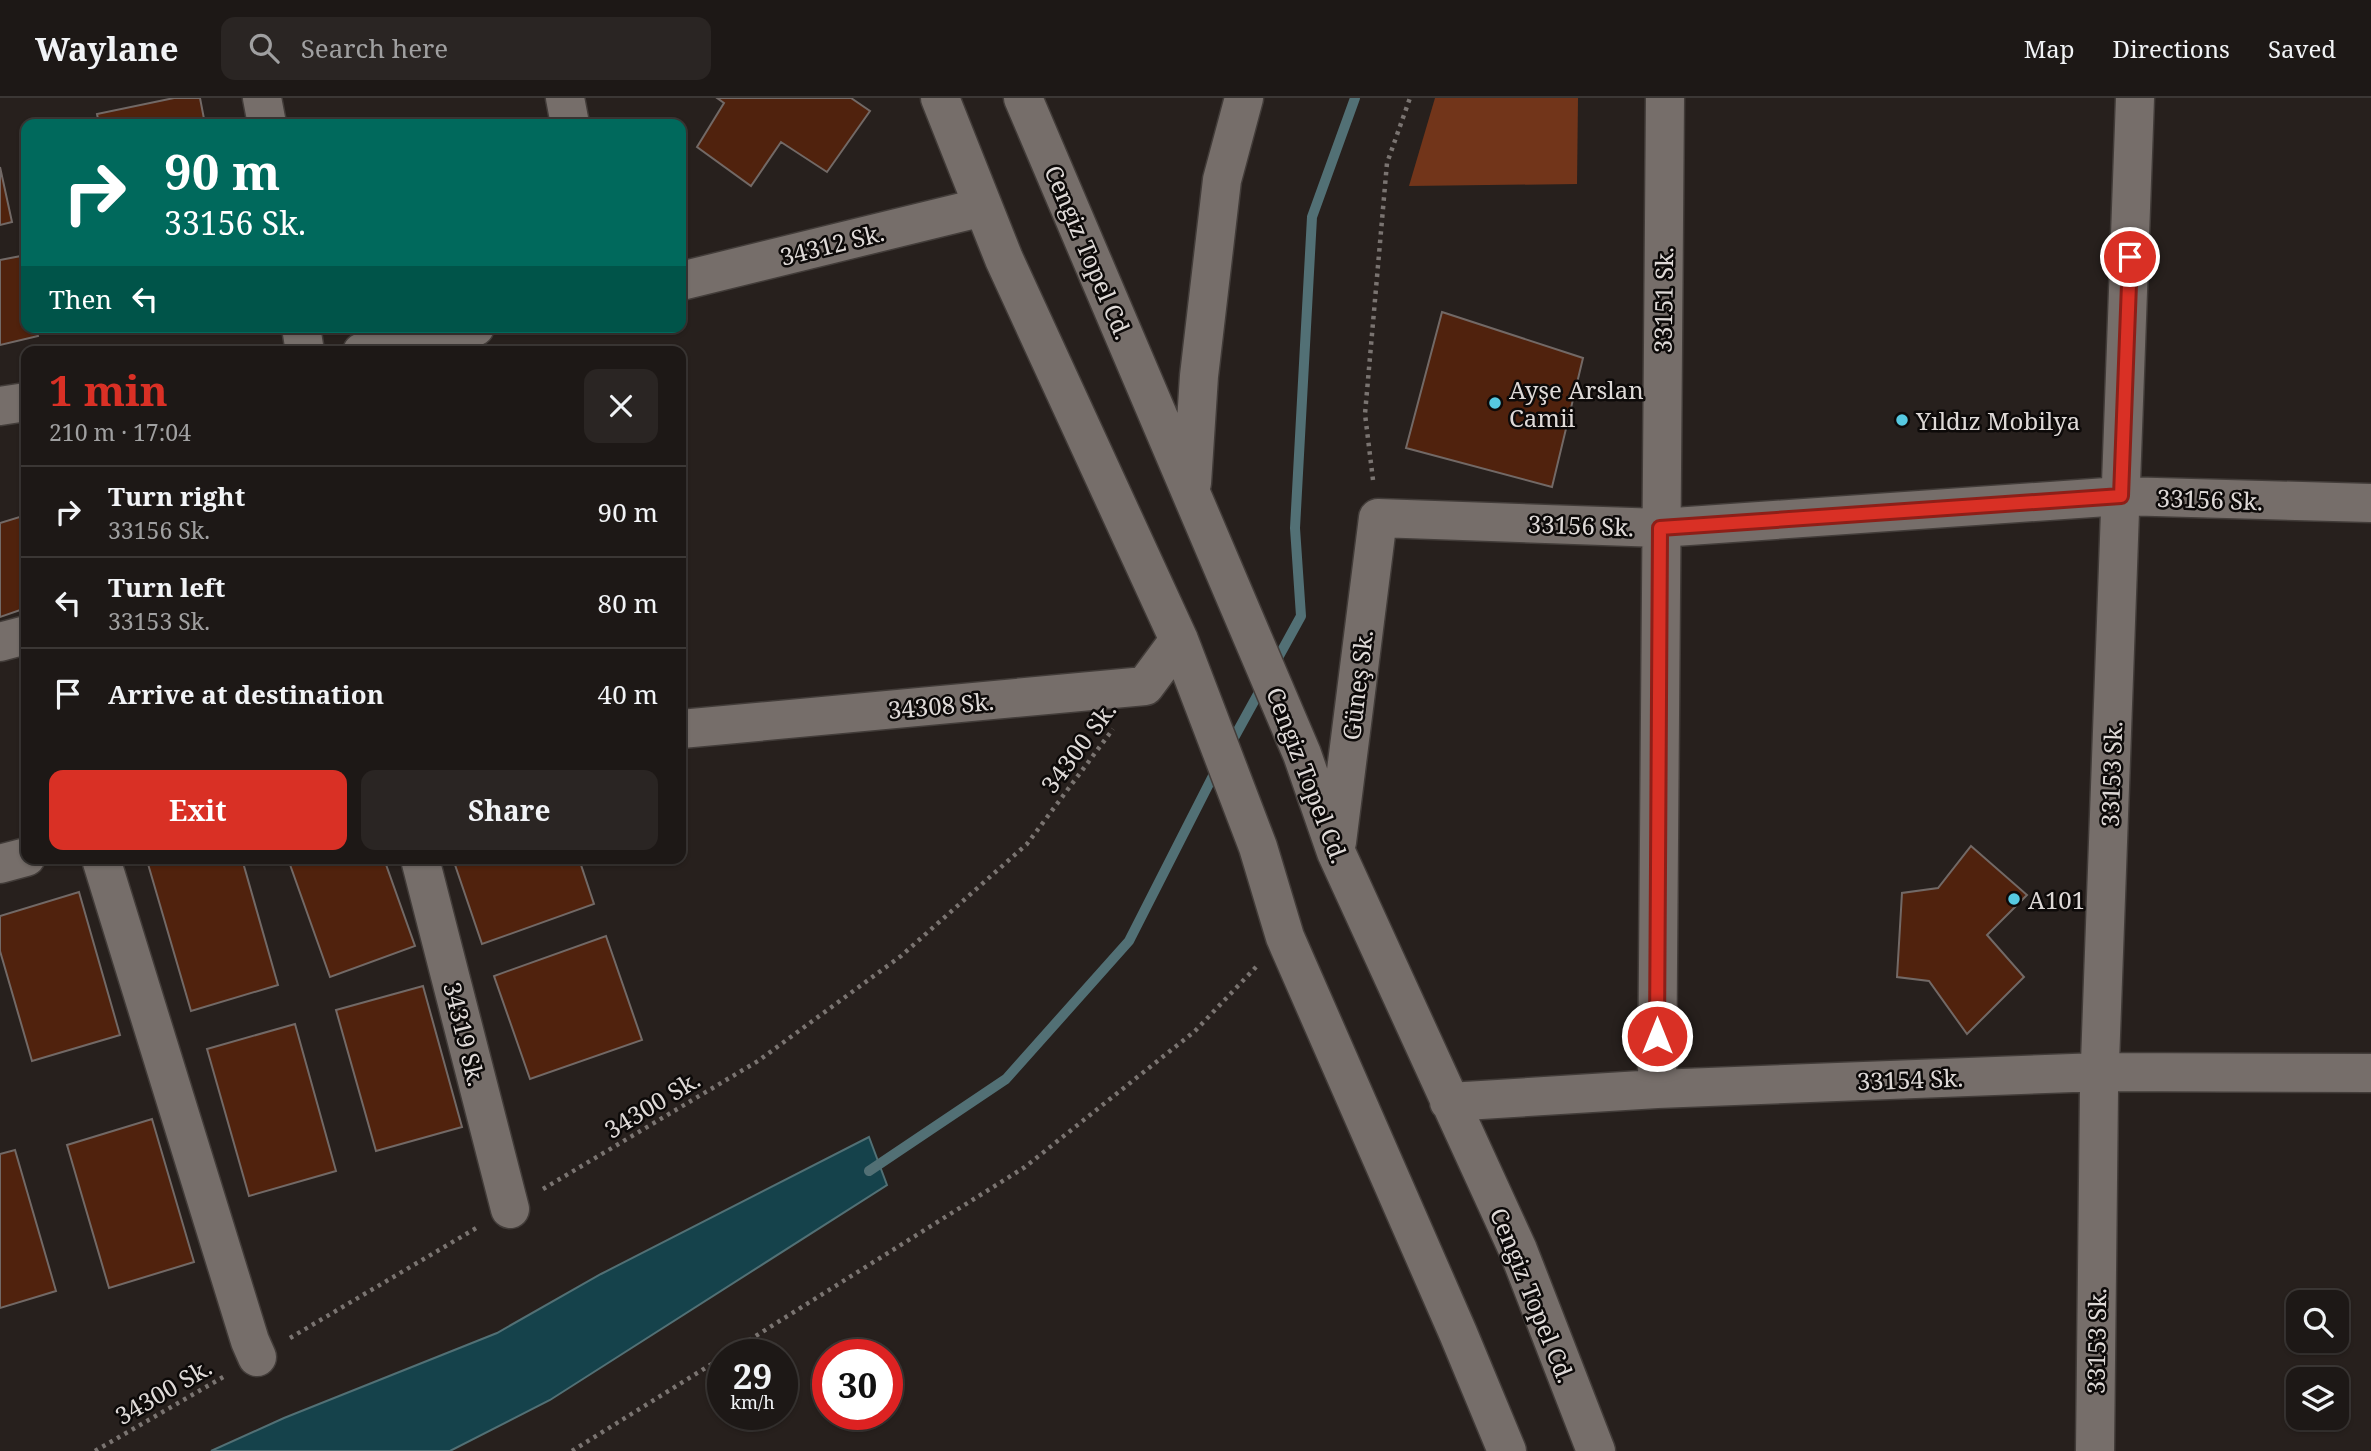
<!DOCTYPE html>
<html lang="en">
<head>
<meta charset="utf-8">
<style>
  body { margin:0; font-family:"Noto Serif",serif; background:#2a2523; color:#f1f3f6; height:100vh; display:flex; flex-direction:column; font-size:26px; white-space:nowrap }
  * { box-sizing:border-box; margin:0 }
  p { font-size:23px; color:#a0a0a1 }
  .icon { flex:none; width:38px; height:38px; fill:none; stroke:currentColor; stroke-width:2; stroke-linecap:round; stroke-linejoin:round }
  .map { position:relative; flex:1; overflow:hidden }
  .sheet { position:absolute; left:21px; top:248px; width:665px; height:518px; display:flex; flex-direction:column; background:#1d1816; border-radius:14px; box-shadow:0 2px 5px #0004,0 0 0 2px #3b3735 }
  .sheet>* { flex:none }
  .hud { position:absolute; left:21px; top:21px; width:665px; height:214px; border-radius:14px; box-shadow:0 2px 5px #0004,0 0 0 2px #3b3735; background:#00695c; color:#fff; overflow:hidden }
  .tools { position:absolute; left:2286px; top:1192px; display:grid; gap:14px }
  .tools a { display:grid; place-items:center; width:63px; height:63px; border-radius:14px; background:#1d1816; box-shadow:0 2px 5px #0004,0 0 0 2px #3b3735; font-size:35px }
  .speed { position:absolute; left:707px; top:1241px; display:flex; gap:14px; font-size:35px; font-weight:700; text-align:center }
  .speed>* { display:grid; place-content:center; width:91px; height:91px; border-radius:50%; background:#1d1816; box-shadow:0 2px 5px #0004,0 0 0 2px #3b3735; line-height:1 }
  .speed small { font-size:18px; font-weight:400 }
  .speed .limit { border:10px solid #d22; background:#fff; color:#111 }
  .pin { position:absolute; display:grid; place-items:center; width:60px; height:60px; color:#fff; margin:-30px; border:4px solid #fff; border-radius:50%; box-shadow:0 2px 7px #0007 }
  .me { position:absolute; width:77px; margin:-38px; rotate:0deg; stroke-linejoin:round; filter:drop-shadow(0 0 5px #0008) }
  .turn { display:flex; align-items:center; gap:24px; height:147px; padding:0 28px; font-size:32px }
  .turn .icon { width:91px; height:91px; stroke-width:2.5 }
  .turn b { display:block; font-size:49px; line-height:60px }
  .then { display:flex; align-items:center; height:66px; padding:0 28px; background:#0003; gap:14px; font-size:26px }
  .round { display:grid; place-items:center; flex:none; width:74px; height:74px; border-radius:14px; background:#2a2523 }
  .overview { display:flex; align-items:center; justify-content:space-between; height:119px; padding:0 28px }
  h1 { font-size:42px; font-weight:700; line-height:52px; color:#d93025 }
  .cta { display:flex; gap:14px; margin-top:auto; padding:14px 28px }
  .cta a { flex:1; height:80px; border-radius:14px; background:#d93025; color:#fff; font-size:28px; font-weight:700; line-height:80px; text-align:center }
  .cta a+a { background:#2a2523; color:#f1f3f6 }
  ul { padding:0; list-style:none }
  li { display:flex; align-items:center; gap:21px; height:91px; padding:0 28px; border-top:2px solid #3b3735 }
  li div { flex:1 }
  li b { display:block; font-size:26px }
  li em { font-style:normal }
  header { display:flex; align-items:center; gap:42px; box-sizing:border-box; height:98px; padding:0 35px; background:#1d1816; border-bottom:2px solid #3b3735 }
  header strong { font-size:33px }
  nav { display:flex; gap:38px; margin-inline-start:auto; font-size:24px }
  .search { width:490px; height:63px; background:#2a2523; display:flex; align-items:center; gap:18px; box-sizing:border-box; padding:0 24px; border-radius:14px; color:#a0a0a1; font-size:26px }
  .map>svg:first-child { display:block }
  .green { fill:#72351a }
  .water { fill:#15424b; stroke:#527075; stroke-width:2 }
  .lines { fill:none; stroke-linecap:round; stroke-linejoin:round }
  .stream { stroke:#527075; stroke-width:10 }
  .building { fill:#50220d; stroke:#726966; stroke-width:2 }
  .minor-casing { stroke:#423c39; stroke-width:41 }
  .path { stroke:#7a7471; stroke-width:4.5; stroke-dasharray:3.5 5; stroke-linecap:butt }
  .minor { stroke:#766e6a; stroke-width:38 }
  .route-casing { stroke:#8d1f18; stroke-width:18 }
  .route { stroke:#d93025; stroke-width:12 }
  .poi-dot { fill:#56c9e1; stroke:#0d0a09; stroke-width:2.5 }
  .labels { text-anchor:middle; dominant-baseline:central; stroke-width:5; stroke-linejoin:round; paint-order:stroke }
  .street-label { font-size:24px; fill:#dfdad8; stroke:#0d0a09 }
  .poi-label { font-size:24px; fill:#dfdad8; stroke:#0d0a09; text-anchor:start }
</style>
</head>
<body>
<header>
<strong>Waylane</strong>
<div class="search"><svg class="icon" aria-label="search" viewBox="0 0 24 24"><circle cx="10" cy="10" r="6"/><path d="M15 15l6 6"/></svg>Search here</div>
<nav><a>Map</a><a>Directions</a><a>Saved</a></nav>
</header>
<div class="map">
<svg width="2371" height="1353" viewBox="0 0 2371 1353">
  <rect width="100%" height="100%" fill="#27201d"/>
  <path class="green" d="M 1435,0 L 1578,0 L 1577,86 L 1409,88 Z"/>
  <path class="water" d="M 869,1039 L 887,1087 L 550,1302 L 450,1353 L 211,1353 L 284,1320 L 497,1235 L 601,1176 Z"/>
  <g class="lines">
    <path class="stream" d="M 1274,567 L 1301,518 L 1295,430 L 1312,119 L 1355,0
      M 1230,647 L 1263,587
      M 869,1073 L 1006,981 L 1129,843 L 1217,670"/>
  </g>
  <path class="building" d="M 174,0 L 200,0 L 205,26 L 99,26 L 97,16 Z
    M 717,0 L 851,0 L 870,13 L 827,74 L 781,44 L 751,88 L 697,49 L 724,5 Z
    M 0,69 L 12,124 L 0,127 Z
    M 21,158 L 26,183 L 26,229 L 36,229 L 38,238 L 0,247 L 0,162 Z
    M 1442,214 L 1583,260 L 1552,389 L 1406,350 Z
    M 26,417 L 26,510 L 0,519 L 0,425 Z
    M 1971,748 L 2027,797 L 1987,837 L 2024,879 L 1967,936 L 1929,883 L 1897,879 L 1902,795 L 1938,790 Z
    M 165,761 L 242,761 L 278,887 L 191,913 L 148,766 Z
    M 288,761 L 384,761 L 415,848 L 330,879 Z
    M 453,761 L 579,761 L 594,806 L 482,846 Z
    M 79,794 L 120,937 L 32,963 L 0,853 L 0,818 Z
    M 606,838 L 642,942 L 530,981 L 494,878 Z
    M 423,888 L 462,1029 L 376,1053 L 336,912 Z
    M 295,926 L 336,1073 L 249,1098 L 207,951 Z
    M 152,1021 L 194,1164 L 109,1190 L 67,1047 Z
    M 15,1052 L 56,1193 L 0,1210 L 0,1056 Z"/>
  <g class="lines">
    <defs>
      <path id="minor" d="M 262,0 L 267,26
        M 565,0 L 570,26
        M 940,0 L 1004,161 L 1179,542 L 1258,749 L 1285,839 L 1458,1235 L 1507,1353
        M 1023,0 L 1302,656 L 1336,754 L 1518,1152 L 1596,1353
        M 681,183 L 983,109
        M 301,229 L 305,254
        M 362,254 L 475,229
        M 0,308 L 26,304
        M 1192,385 L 1199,278 L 1222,82 L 1244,0
        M 0,544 L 26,537
        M 681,631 L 1145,588 L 1179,542
        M 1337,744 L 1378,420 L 1660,430 L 2121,398 L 2371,405
        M 101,761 L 250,1243 L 257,1259
        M 420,761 L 510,1111
        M 0,766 L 26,759
        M 1657,991 L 1665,0
        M 1449,1004 L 1657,991 L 2100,974 L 2371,975
        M 2095,1353 L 2099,992 L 2135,0"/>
    </defs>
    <use href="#minor" class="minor-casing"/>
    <path class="path" d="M 1373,382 L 1365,316 L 1387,65 L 1410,0
      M 543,1091 L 758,963 L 901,858 L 1027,746 L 1113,631
      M 290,1240 L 478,1129
      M 727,1256 L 1025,1069 L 1195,933 L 1257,868
      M 95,1353 L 225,1278
      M 572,1353 L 723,1259"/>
    <use href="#minor" class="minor"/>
  </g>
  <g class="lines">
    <defs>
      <path id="route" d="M 1657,938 L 1660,430 L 2121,398 L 2130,159"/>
    </defs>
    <use href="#route" class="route-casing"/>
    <use href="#route" class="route"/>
  </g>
  <g class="poi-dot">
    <circle cx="1495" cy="305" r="7"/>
    <circle cx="1902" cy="322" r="7"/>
    <circle cx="2014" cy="801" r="7"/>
  </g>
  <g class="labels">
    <g class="street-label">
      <text transform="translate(832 146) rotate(-14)">34312 Sk.</text>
      <text transform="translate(1089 154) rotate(67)">Cengiz Topel Cd.</text>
      <text transform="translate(1663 202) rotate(-89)">33151 Sk.</text>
      <text transform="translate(2210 401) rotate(2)">33156 Sk.</text>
      <text transform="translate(1581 427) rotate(2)">33156 Sk.</text>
      <text transform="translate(1357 587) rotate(-83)">Güneş Sk.</text>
      <text transform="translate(941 607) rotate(-5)">34308 Sk.</text>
      <text transform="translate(1078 649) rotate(-53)">34300 Sk.</text>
      <text transform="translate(2111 676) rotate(-88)">33153 Sk.</text>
      <text transform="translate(1308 677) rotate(69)">Cengiz Topel Cd.</text>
      <text transform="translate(465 936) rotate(76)">34319 Sk.</text>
      <text transform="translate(1910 981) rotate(-2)">33154 Sk.</text>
      <text transform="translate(652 1006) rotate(-31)">34300 Sk.</text>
      <text transform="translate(1533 1197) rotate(68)">Cengiz Topel Cd.</text>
      <text transform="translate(2096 1243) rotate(-89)">33153 Sk.</text>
      <text transform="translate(163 1293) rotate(-30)">34300 Sk.</text>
    </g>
    <g class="poi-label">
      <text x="1509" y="291">Ayşe Arslan<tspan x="1509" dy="28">Camii</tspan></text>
      <text x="1916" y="322">Yıldız Mobilya</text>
      <text x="2028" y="801">A101</text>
    </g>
  </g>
</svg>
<div class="tools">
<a><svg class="icon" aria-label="search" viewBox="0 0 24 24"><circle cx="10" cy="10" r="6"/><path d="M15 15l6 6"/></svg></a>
<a><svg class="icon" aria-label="layers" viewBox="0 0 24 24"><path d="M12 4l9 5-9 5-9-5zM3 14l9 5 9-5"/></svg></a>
</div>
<div class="speed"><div>29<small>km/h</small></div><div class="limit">30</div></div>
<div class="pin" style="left:2130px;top:159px;background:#d93025"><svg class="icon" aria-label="arrive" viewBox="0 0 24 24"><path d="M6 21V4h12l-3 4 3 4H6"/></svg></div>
<svg class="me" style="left:1657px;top:938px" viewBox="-20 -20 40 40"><circle r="17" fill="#d93025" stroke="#fff" stroke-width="3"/><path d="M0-11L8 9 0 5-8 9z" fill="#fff"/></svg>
<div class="hud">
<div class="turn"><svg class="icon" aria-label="right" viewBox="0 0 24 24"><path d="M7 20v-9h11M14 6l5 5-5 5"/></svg><div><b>90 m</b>33156 Sk.</div></div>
<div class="then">Then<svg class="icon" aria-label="left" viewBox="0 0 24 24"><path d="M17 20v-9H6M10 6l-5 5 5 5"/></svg></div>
</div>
<section class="sheet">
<div class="overview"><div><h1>1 min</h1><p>210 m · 17:04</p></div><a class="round"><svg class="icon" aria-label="close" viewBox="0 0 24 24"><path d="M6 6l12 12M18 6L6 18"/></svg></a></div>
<ul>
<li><svg class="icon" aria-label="right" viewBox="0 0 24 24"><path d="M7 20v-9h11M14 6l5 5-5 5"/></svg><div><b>Turn right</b><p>33156 Sk.</p></div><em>90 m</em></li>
<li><svg class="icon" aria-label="left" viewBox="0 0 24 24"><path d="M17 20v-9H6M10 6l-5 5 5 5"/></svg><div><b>Turn left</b><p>33153 Sk.</p></div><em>80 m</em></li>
<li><svg class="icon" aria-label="arrive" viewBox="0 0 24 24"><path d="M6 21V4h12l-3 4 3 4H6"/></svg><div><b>Arrive at destination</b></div><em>40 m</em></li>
</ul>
<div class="cta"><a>Exit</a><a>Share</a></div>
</section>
</div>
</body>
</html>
